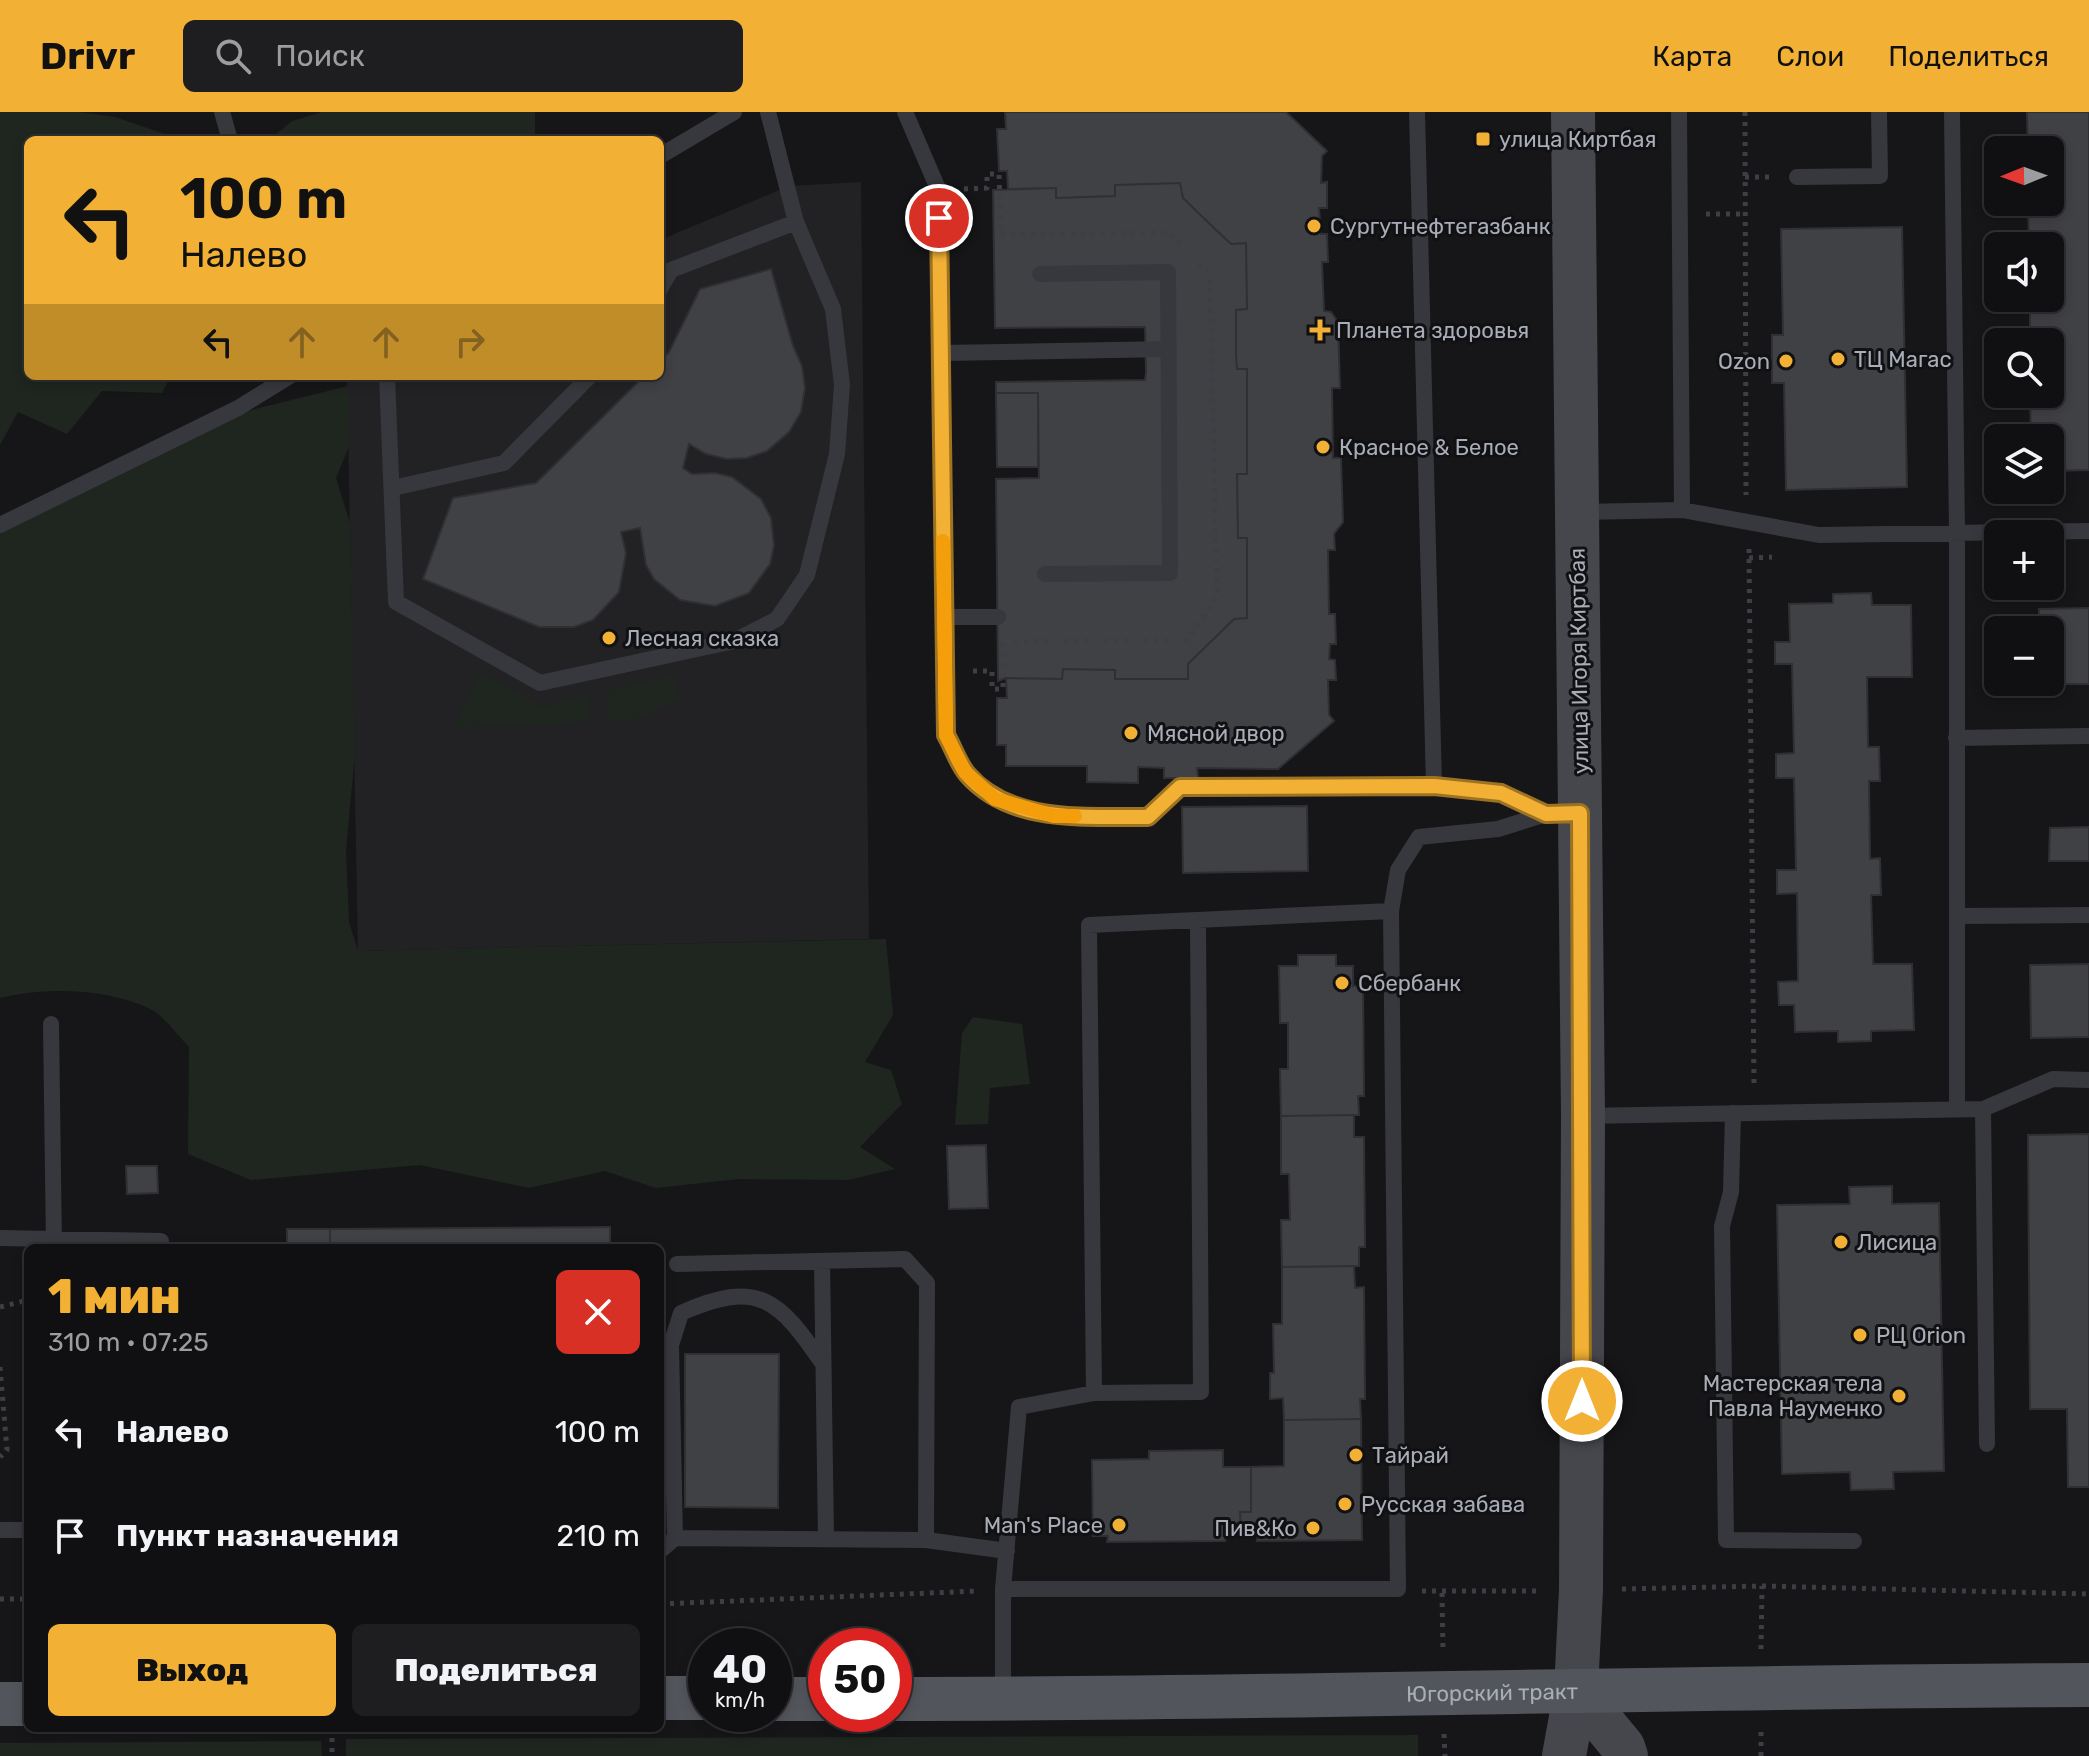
<!DOCTYPE html>
<html lang="ru">
<head>
<meta charset="utf-8">
<style>
  body { margin:0; font-family:Rubik,sans-serif; background:#1e1e20; color:#f1f3f6; height:100vh; display:flex; flex-direction:column; font-size:30px; white-space:nowrap }
  * { box-sizing:border-box; margin:0 }
  p { font-size:26px; color:#9c9d9f }
  .icon { flex:none; width:44px; height:44px; fill:none; stroke:currentColor; stroke-width:2; stroke-linecap:round; stroke-linejoin:round }
  .map { position:relative; flex:1; overflow:hidden }
  .side { position:absolute; left:24px; top:1132px; width:640px; height:488px; display:flex; flex-direction:column; background:#101012; border-radius:12px; box-shadow:0 4px 12px #0003,0 0 0 2px #303032 }
  .side>* { flex:none }
  .guide { position:absolute; left:24px; top:24px; width:640px; height:244px; border-radius:12px; box-shadow:0 4px 12px #0003,0 0 0 2px #303032; background:#f2b134; color:#111; overflow:hidden }
  .needle { width:52px; rotate:269deg }
  .buttons { position:absolute; left:1984px; top:24px; display:grid; gap:16px }
  .buttons a { display:grid; place-items:center; width:80px; height:80px; border-radius:12px; background:#101012; box-shadow:0 4px 12px #0003,0 0 0 2px #303032; font-size:40px }
  .speed { position:absolute; left:688px; top:1516px; display:flex; gap:16px; font-size:40px; font-weight:700; text-align:center }
  .speed>* { display:grid; place-content:center; width:104px; height:104px; border-radius:50%; background:#101012; box-shadow:0 4px 12px #0003,0 0 0 2px #303032; line-height:1 }
  .speed small { font-size:20px; font-weight:400 }
  .speed .limit { border:12px solid #d22; background:#fff; color:#111 }
  .pin { position:absolute; display:grid; place-items:center; width:68px; height:68px; color:#fff; margin:-34px; border:4px solid #fff; border-radius:50%; box-shadow:0 2px 8px #0007 }
  .me { position:absolute; width:88px; margin:-44px; rotate:0deg; stroke-linejoin:round; filter:drop-shadow(0 0 6px #0008) }
  .turn { display:flex; align-items:center; gap:28px; height:168px; padding:0 24px; font-size:36px }
  .turn .icon { width:104px; height:104px; stroke-width:2.5 }
  .turn b { display:block; font-size:56px; line-height:68px }
  .lanes { display:flex; align-items:center; height:76px; padding:0 24px; background:#0003; justify-content:center; gap:40px; direction:ltr }
  .lanes .off { opacity:.35 }
  .round { display:grid; place-items:center; flex:none; width:84px; height:84px; border-radius:12px; background:#1e1e20 }
  .head { display:flex; align-items:center; justify-content:space-between; height:136px; padding:0 24px }
  h1 { font-size:48px; font-weight:800; line-height:60px; color:#f2b134 }
  .cta { display:flex; gap:16px; margin-top:auto; padding:16px 24px }
  .cta a { flex:1; height:92px; border-radius:12px; background:#f2b134; color:#111; font-size:32px; font-weight:800; line-height:92px; text-align:center }
  .cta a+a { background:#1e1e20; color:#f1f3f6 }
  ul { padding:0; list-style:none }
  li { display:flex; align-items:center; gap:24px; height:104px; padding:0 24px }
  li div { flex:1 }
  li b { display:block; font-size:30px }
  li em { font-style:normal }
  header { display:flex; align-items:center; gap:48px; box-sizing:border-box; height:112px; padding:0 40px; background:#f2b134; color:#111 }
  header strong { font-size:38px }
  nav { display:flex; gap:44px; margin-inline-start:auto; font-size:28px }
  .search { width:560px; height:72px; background:#1e1e20; display:flex; align-items:center; gap:20px; box-sizing:border-box; padding:0 28px; border-radius:12px; color:#9c9d9f; font-size:30px }
  .map>svg:first-child { display:block }
  .built { fill:#222225 }
  .green { fill:#1e261f }
  .building { fill:#404145; stroke:#303034; stroke-width:2 }
  .lines { fill:none; stroke-linecap:round; stroke-linejoin:round }
  .path { stroke:#3d3f44; stroke-width:5; stroke-dasharray:4 6; stroke-linecap:butt }
  .service { stroke:#37383d; stroke-width:16 }
  .secondary { stroke:#45474d; stroke-width:44 }
  .primary { stroke:#53555c; stroke-width:44 }
  .route-casing { stroke:#9d7322; stroke-width:20 }
  .route { stroke:#f2b134; stroke-width:14 }
  .slow { stroke:#f59e0b; stroke-width:14 }
  .poi-dot { fill:#f2b134; stroke:#111113; stroke-width:3 }
  .labels { text-anchor:middle; dominant-baseline:central; stroke-width:6; stroke-linejoin:round; paint-order:stroke }
  .poi-label { font-size:22px; fill:#a8adb8; stroke:#111113; text-anchor:start }
  .street-label { font-size:22px; fill:#a8adb8; stroke:#111113 }
</style>
</head>
<body>
<header>
<strong>Drivr</strong>
<div class="search"><svg class="icon" aria-label="search" viewBox="0 0 24 24"><circle cx="10" cy="10" r="6"/><path d="M15 15l6 6"/></svg>Поиск</div>
<nav><a>Карта</a><a>Слои</a><a>Поделиться</a></nav>
</header>
<div class="map">
<svg width="2089" height="1644" viewBox="0 0 2089 1644">
  <rect width="100%" height="100%" fill="#161618"/>
  <path class="built" d="M 861,70 L 869,827 L 358,839 L 347,264 L 660,264 L 660,128 L 789,74 Z"/>
  <path class="green" d="M 0,0 L 78,0 L 115,5 L 183,28 L 28,28 L 28,264 L 171,264 L 162,281 L 102,279 L 67,322 L 18,300 L 0,333 Z
    M 322,0 L 535,0 L 535,28 L 269,28 L 292,9 Z
    M 348,274 L 349,335 L 336,366 L 350,411 L 355,641 L 346,738 L 349,810 L 358,839 L 886,827 L 893,903 L 865,950 L 891,958 L 902,992 L 860,1035 L 895,1057 L 848,1068 L 739,1067 L 656,1076 L 605,1059 L 529,1076 L 420,1053 L 251,1068 L 188,1042 L 189,935 C 178,924 163,902 148,896 C 104,876 46,875 0,886 L 0,421 L 235,302 Z
    M 480,559 L 543,595 L 589,581 L 590,610 L 454,616 Z
    M 673,564 L 680,586 L 637,607 L 608,608 L 607,578 Z
    M 973,905 L 1022,912 L 1030,972 L 990,976 L 988,1012 L 955,1013 L 962,921 Z
    M 1418,1623 L 1418,1644 L 346,1644 L 346,1627 Z
    M 321,1629 L 322,1644 L 0,1644 L 0,1631 Z"/>
  <path class="building" d="M 1005,0 L 1286,0 L 1327,39 L 1322,44 L 1321,71 L 1327,70 L 1327,96 L 1319,96 L 1321,122 L 1327,122 L 1328,150 L 1322,150 L 1324,199 L 1331,200 L 1338,210 L 1340,276 L 1332,276 L 1333,346 L 1341,346 L 1343,410 L 1334,422 L 1335,438 L 1328,438 L 1329,502 L 1335,502 L 1336,532 L 1330,532 L 1329,547 L 1335,548 L 1336,568 L 1328,568 L 1329,603 L 1334,609 L 1278,657 L 1197,656 L 1198,666 L 1164,666 L 1164,656 L 1138,655 L 1138,671 L 1087,670 L 1087,654 L 1006,654 L 1006,633 L 997,633 L 997,586 L 1007,586 L 1006,566 L 1062,567 L 1063,557 L 1115,558 L 1115,567 L 1188,567 L 1188,552 L 1234,507 L 1247,506 L 1247,426 L 1238,426 L 1237,362 L 1247,362 L 1247,257 L 1237,257 L 1236,243 L 1236,198 L 1247,197 L 1246,131 L 1231,132 L 1215,117 L 1183,86 L 1180,71 L 1115,73 L 1115,84 L 1086,85 L 1056,86 L 1056,76 L 1008,77 L 1007,59 L 999,59 L 997,17 L 1006,17 Z
    M 2027,0 L 2089,0 L 2089,358 L 2050,359 L 2050,326 L 2031,326 L 2030,282 L 2050,282 L 2050,230 L 2030,230 L 2030,186 L 2050,186 L 2050,134 L 2029,134 L 2028,90 L 2050,90 L 2050,38 L 2028,38 Z
    M 1180,71 L 1183,86 L 1215,117 L 1231,132 L 1246,131 L 1247,197 L 1236,198 L 1236,243 L 1237,257 L 1247,257 L 1247,362 L 1237,362 L 1238,426 L 1247,426 L 1247,506 L 1234,507 L 1188,552 L 1188,567 L 1115,567 L 1115,558 L 1063,557 L 1062,567 L 1006,566 L 998,569 L 996,367 L 1039,366 L 1038,281 L 996,281 L 996,270 L 1145,268 L 1146,261 L 1145,215 L 995,216 L 993,78 L 1056,76 L 1056,86 L 1086,85 L 1115,84 L 1115,73 Z
    M 1902,115 L 1907,375 L 1786,378 L 1784,271 L 1772,271 L 1772,223 L 1783,223 L 1781,117 Z
    M 771,157 L 793,234 L 802,254 L 805,276 L 801,300 L 789,320 L 767,339 L 747,346 L 727,347 L 706,342 L 689,332 L 683,356 L 692,362 L 715,361 L 732,365 L 761,387 L 771,406 L 774,434 L 770,452 L 749,481 L 715,494 L 680,488 L 654,467 L 646,453 L 640,416 L 621,420 L 626,441 L 619,480 L 593,508 L 574,515 L 539,515 L 423,467 L 453,386 L 536,371 L 644,264 L 660,264 L 660,249 L 669,240 L 700,177 Z
    M 996,281 L 1038,281 L 1038,355 L 997,355 Z
    M 1871,481 L 1872,493 L 1911,493 L 1912,565 L 1867,565 L 1868,635 L 1879,635 L 1880,669 L 1869,669 L 1870,747 L 1880,746 L 1881,783 L 1871,783 L 1873,852 L 1912,852 L 1914,918 L 1871,919 L 1871,929 L 1838,930 L 1838,919 L 1795,920 L 1794,893 L 1779,893 L 1778,870 L 1798,869 L 1797,781 L 1777,782 L 1777,758 L 1796,758 L 1794,666 L 1776,666 L 1776,642 L 1794,641 L 1792,552 L 1775,552 L 1775,530 L 1790,530 L 1789,492 L 1833,491 L 1833,482 Z
    M 2089,496 L 2089,572 L 2040,572 L 2050,570 L 2050,518 L 2039,518 L 2039,497 Z
    M 1307,694 L 1308,759 L 1183,761 L 1182,695 Z
    M 2089,715 L 2089,749 L 2049,749 L 2050,716 Z
    M 1298,843 L 1336,843 L 1336,854 L 1353,854 L 1353,874 L 1363,874 L 1364,984 L 1358,984 L 1359,1003 L 1281,1004 L 1280,957 L 1288,957 L 1288,911 L 1280,911 L 1279,854 L 1298,854 Z
    M 2089,852 L 2089,925 L 2031,926 L 2030,853 Z
    M 1354,1003 L 1354,1025 L 1364,1025 L 1365,1135 L 1359,1135 L 1359,1154 L 1282,1155 L 1281,1108 L 1290,1108 L 1289,1062 L 1281,1062 L 1281,1004 Z
    M 2089,1022 L 2089,1375 L 2068,1375 L 2067,1297 L 2030,1297 L 2028,1023 Z
    M 986,1033 L 988,1096 L 949,1097 L 947,1034 Z
    M 126,1054 L 157,1054 L 158,1081 L 127,1082 Z
    M 1892,1074 L 1892,1092 L 1939,1091 L 1944,1359 L 1893,1360 L 1894,1377 L 1851,1378 L 1850,1360 L 1782,1362 L 1777,1093 L 1850,1092 L 1849,1075 Z
    M 610,1115 L 610,1136 L 330,1136 L 330,1117 Z
    M 287,1117 L 330,1117 L 330,1136 L 287,1136 Z
    M 1354,1154 L 1355,1176 L 1364,1175 L 1365,1287 L 1360,1287 L 1361,1307 L 1284,1308 L 1283,1286 L 1270,1287 L 1270,1261 L 1274,1261 L 1273,1212 L 1282,1212 L 1282,1155 Z
    M 685,1242 L 779,1242 L 778,1396 L 685,1395 Z
    M 1361,1307 L 1362,1428 L 1257,1429 L 1258,1422 L 1241,1423 L 1240,1400 L 1251,1400 L 1251,1355 L 1284,1354 L 1284,1308 Z
    M 1223,1338 L 1223,1355 L 1251,1355 L 1251,1400 L 1240,1400 L 1241,1423 L 1225,1423 L 1225,1429 L 1107,1430 L 1108,1424 L 1093,1424 L 1092,1348 L 1149,1347 L 1149,1339 Z"/>
  <g class="lines">
    <path class="path" d="M 1745,0 L 1746,383
      M 1745,65 L 1772,65
      M 964,77 L 987,76 L 987,62 L 999,62 L 1001,123 L 1168,120 L 1182,134
      M 1706,102 L 1745,102
      M 1749,437 L 1754,975
      M 1749,446 L 1772,445
      M 1014,529 L 1187,528 L 1217,485 L 1210,162 L 1194,147
      M 973,559 L 992,559 L 992,577 L 1003,577 L 1003,531
      M 0,1195 L 28,1188
      M 0,1255 L 7,1338 L 0,1345
      M 1622,1477 L 1762,1474 L 2089,1482
      M 1422,1479 L 1540,1479
      M 1442,1481 L 1443,1540
      M 0,1487 L 28,1487
      M 660,1492 L 978,1479
      M 1761,1537 L 1762,1474
      M 332,1616 L 332,1644
      M 1444,1622 L 1445,1644
      M 1761,1644 L 1761,1615"/>
    <path class="service" d="M 222,0 L 230,28
      M 905,0 L 939,79 L 946,623 C 953,635 958,651 967,661 C 1010,713 1087,704 1148,705 L 1180,675 L 1434,674 L 1501,681 L 1546,702
      M 1417,0 L 1434,674
      M 1679,0 L 1682,398
      M 1952,0 L 1957,422 L 1957,997
      M 660,44 L 734,0
      M 1797,65 L 1880,64 L 1879,0
      M 1040,162 L 1168,160 L 1170,461 L 1045,462
      M 660,177 L 671,158 L 796,110
      M 941,241 L 1169,237
      M 387,264 L 396,490 L 540,571 L 734,529 L 777,507 L 807,463 L 837,342 L 842,273 L 833,197 L 796,110 L 768,0
      M 393,376 L 504,351 L 590,264
      M 1579,400 L 1682,398 L 1819,423 L 2089,419
      M 0,413 L 238,296 L 290,264
      M 944,505 L 998,505
      M 1956,626 L 2089,624
      M 1957,804 L 2089,803
      M 51,912 L 54,1136
      M 1983,997 L 1987,1332
      M 1733,1001 L 1731,1080 L 1722,1114 L 1726,1428 L 1854,1429
      M 1585,1004 L 1983,997 L 2053,967 L 2089,968
      M 0,1126 L 161,1129
      M 822,1150 L 826,1426
      M 1094,1281 L 1089,813 L 1391,799
      M 0,1418 L 28,1418
      M 675,1426 L 671,1233 L 681,1201 C 759,1166 779,1188 823,1252
      M 926,1428 L 1007,1439
      M 660,1439 L 675,1426 L 926,1428 L 927,1171 L 905,1147 L 677,1152
      M 1003,1477 L 1398,1477 L 1391,799 L 1398,758 L 1419,725 L 1498,717 L 1546,702 L 1577,701
      M 1003,1585 L 1003,1477 L 1019,1295 L 1094,1281 L 1201,1280 L 1198,810"/>
    <path class="secondary" d="M 1576,1578 L 1623,1635 L 1626,1644
      M 1564,1644 L 1576,1578 L 1581,1478 L 1583,1004 L 1573,0"/>
    <g class="primary">
      <path d="M 660,1586 L 706,1586"/>
      <path d="M 774,1587 L 826,1587"/>
      <path id="s1" d="M 894,1587 C 1292,1587 1691,1574 2089,1573"/>
      <path d="M 0,1592 L 28,1592"/>
    </g>
  </g>
  <g class="lines">
    <defs>
      <path id="route" d="M 939,106 L 946,623 C 953,635 958,651 967,662 C 1011,713 1087,704 1148,705 L 1180,675 L 1434,674 L 1501,681 L 1546,702 L 1580,701 L 1582,1289"/>
    </defs>
    <use href="#route" class="route-casing"/>
    <use href="#route" class="route"/>
    <path class="slow" d="M 943,429 L 946,623 L 965,660 L 995,687 L 1054,704 L 1075,704"/>
  </g>
  <g class="poi-dot">
    <rect x="1475" y="19" width="16" height="16" rx="4"/>
    <circle cx="1314" cy="114" r="8"/>
    <path d="M1316 206h8v8h8v8h-8v8h-8v-8h-8v-8h8z"/>
    <circle cx="1838" cy="247" r="8"/>
    <circle cx="1786" cy="249" r="8"/>
    <circle cx="1323" cy="335" r="8"/>
    <circle cx="609" cy="526" r="8"/>
    <circle cx="1131" cy="621" r="8"/>
    <circle cx="1342" cy="871" r="8"/>
    <circle cx="1841" cy="1130" r="8"/>
    <circle cx="1860" cy="1223" r="8"/>
    <circle cx="1899" cy="1284" r="8"/>
    <circle cx="1356" cy="1343" r="8"/>
    <circle cx="1345" cy="1392" r="8"/>
    <circle cx="1119" cy="1413" r="8"/>
    <circle cx="1313" cy="1416" r="8"/>
  </g>
  <g class="labels">
    <g class="poi-label">
      <text x="1499" y="27">улица Киртбая</text>
      <text x="1330" y="114">Сургутнефтегазбанк</text>
      <text x="1336" y="218">Планета здоровья</text>
      <text x="1854" y="247">ТЦ Магас</text>
      <text x="1770" y="249" text-anchor="end">Ozon</text>
      <text x="1339" y="335">Красное &amp; Белое</text>
      <text x="625" y="526">Лесная сказка</text>
      <text x="1147" y="621">Мясной двор</text>
      <text x="1358" y="871">Сбербанк</text>
      <text x="1857" y="1130">Лисица</text>
      <text x="1876" y="1223">РЦ Orion</text>
      <text x="1883" y="1271" text-anchor="end">Мастерская тела<tspan x="1883" dy="25">Павла Науменко</tspan></text>
      <text x="1372" y="1343">Тайрай</text>
      <text x="1361" y="1392">Русская забава</text>
      <text x="1103" y="1413" text-anchor="end">Man's Place</text>
      <text x="1297" y="1416" text-anchor="end">Пив&amp;Ко</text>
    </g>
    <g class="street-label">
      <text transform="translate(1579 549) rotate(-91)">улица Игоря Киртбая</text>
      <text stroke="none"><textPath href="#s1" startOffset="598">Югорский тракт</textPath></text>
    </g>
  </g>
</svg>
<div class="buttons">
<a><svg class="needle" viewBox="-14 -14 28 28"><path d="M0-13l5 13h-10z" fill="#e53935"/><path d="M0 13l5-13h-10z" fill="#9c9d9f"/></svg></a>
<a><svg class="icon" aria-label="sound" viewBox="0 0 24 24"><path d="M4 9h4l5-4v14l-5-4H4zM17 9q2 3 0 6"/></svg></a>
<a><svg class="icon" aria-label="search" viewBox="0 0 24 24"><circle cx="10" cy="10" r="6"/><path d="M15 15l6 6"/></svg></a>
<a><svg class="icon" aria-label="layers" viewBox="0 0 24 24"><path d="M12 4l9 5-9 5-9-5zM3 14l9 5 9-5"/></svg></a>
<a>+</a>
<a>−</a>
</div>
<div class="speed"><div>40<small>km/h</small></div><div class="limit">50</div></div>
<div class="pin" style="left:939px;top:106px;background:#d93025"><svg class="icon" aria-label="arrive" viewBox="0 0 24 24"><path d="M6 21V4h12l-3 4 3 4H6"/></svg></div>
<svg class="me" style="left:1582px;top:1289px" viewBox="-20 -20 40 40"><circle r="17" fill="#f2b134" stroke="#fff" stroke-width="3"/><path d="M0-11L8 9 0 5-8 9z" fill="#fff"/></svg>
<div class="guide">
<div class="turn"><svg class="icon" aria-label="left" viewBox="0 0 24 24"><path d="M17 20v-9H6M10 6l-5 5 5 5"/></svg><div><b>100 m</b>Налево</div></div>
<div class="lanes"><svg class="icon" aria-label="left" viewBox="0 0 24 24"><path d="M17 20v-9H6M10 6l-5 5 5 5"/></svg><svg class="icon off" aria-label="ahead" viewBox="0 0 24 24"><path d="M12 20V5M6 11l6-6 6 6"/></svg><svg class="icon off" aria-label="ahead" viewBox="0 0 24 24"><path d="M12 20V5M6 11l6-6 6 6"/></svg><svg class="icon off" aria-label="right" viewBox="0 0 24 24"><path d="M7 20v-9h11M14 6l5 5-5 5"/></svg></div>
</div>
<section class="side">
<div class="head"><div><h1>1 мин</h1><p>310 m · 07:25</p></div><a class="round" style="background:#d93025;color:#fff"><svg class="icon" aria-label="close" viewBox="0 0 24 24"><path d="M6 6l12 12M18 6L6 18"/></svg></a></div>
<ul>
<li><svg class="icon" aria-label="left" viewBox="0 0 24 24"><path d="M17 20v-9H6M10 6l-5 5 5 5"/></svg><div><b>Налево</b></div><em>100 m</em></li>
<li><svg class="icon" aria-label="arrive" viewBox="0 0 24 24"><path d="M6 21V4h12l-3 4 3 4H6"/></svg><div><b>Пункт назначения</b></div><em>210 m</em></li>
</ul>
<div class="cta"><a>Выход</a><a>Поделиться</a></div>
</section>
</div>
</body>
</html>
